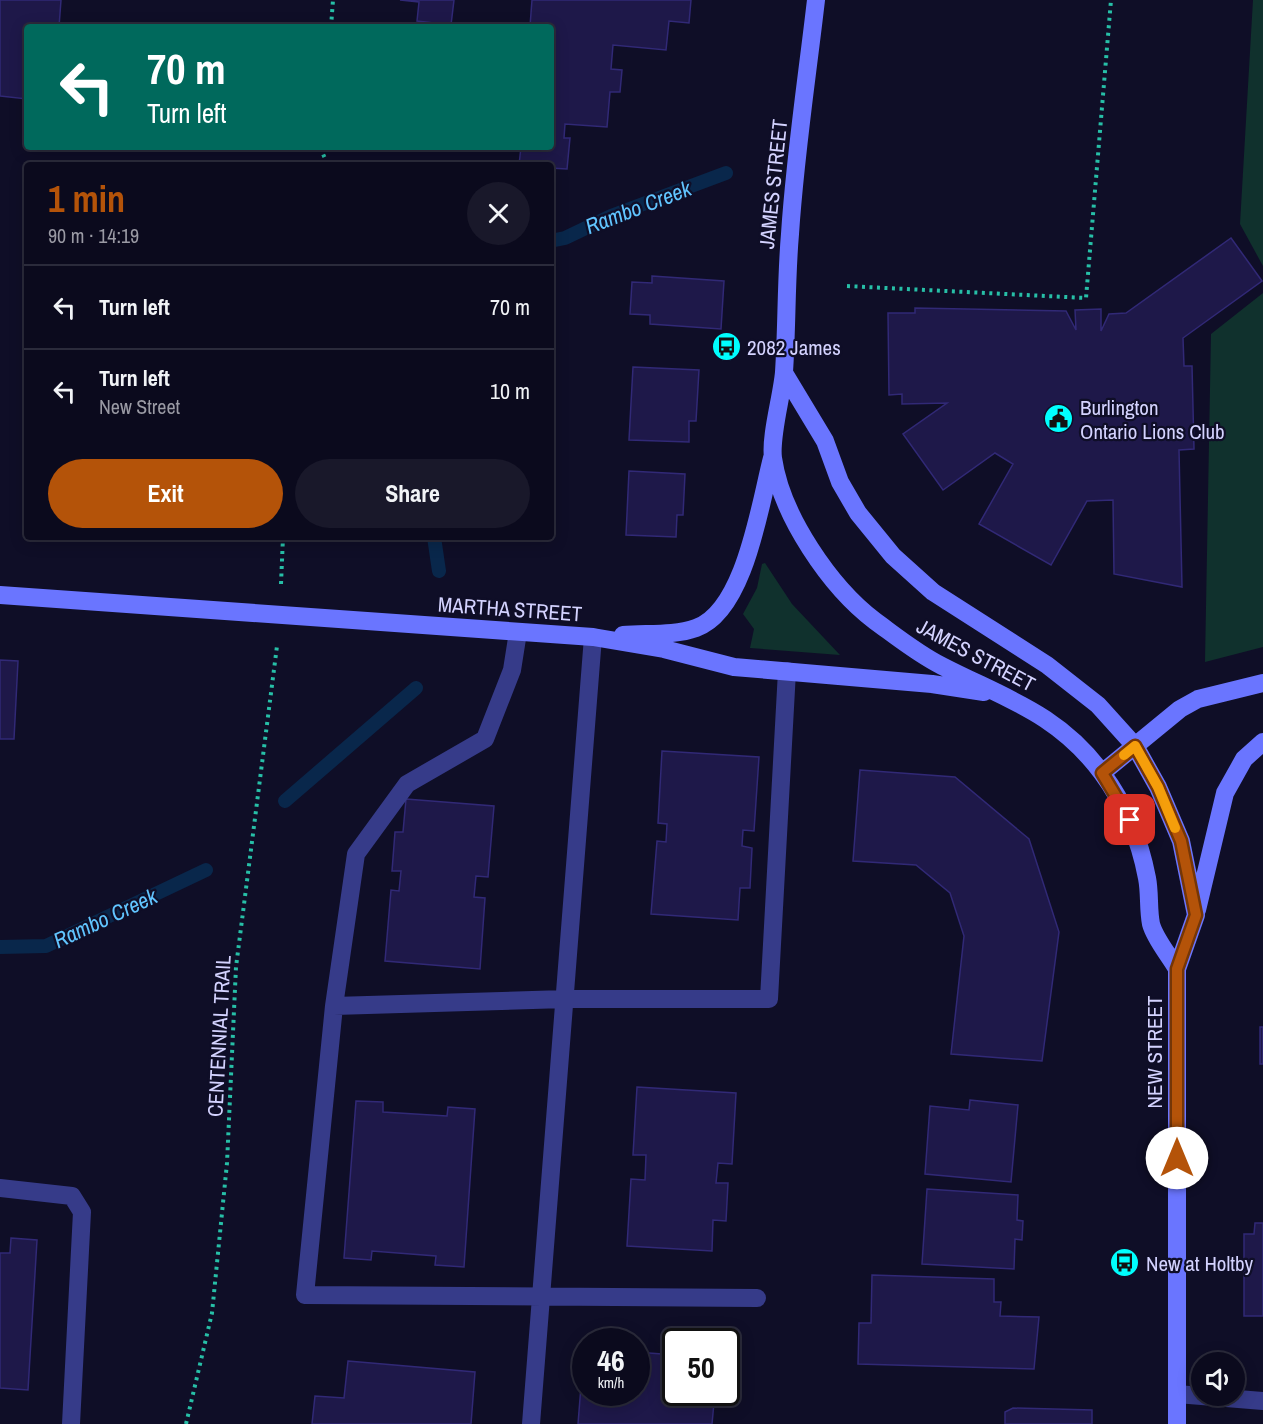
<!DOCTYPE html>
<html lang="en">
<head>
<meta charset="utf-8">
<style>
  body { margin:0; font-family:"Archivo Narrow",sans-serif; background:#19182a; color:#f1f3f6; height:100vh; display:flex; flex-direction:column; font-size:22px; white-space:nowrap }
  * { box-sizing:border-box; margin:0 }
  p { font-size:20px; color:#9a9aa4 }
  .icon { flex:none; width:33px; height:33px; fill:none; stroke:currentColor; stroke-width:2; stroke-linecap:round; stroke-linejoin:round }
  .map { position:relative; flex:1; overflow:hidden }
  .panel { position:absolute; left:24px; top:162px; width:530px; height:378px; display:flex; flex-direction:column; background:#0b0a1d; border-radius:6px; box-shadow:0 3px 15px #0003,0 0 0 2px #2b2b3b }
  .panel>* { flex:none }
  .banner { position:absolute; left:24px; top:24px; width:530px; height:126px; border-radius:6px; box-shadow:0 3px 15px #0003,0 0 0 2px #2b2b3b; background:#00695c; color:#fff; overflow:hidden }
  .buttons { position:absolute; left:1191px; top:1352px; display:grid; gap:12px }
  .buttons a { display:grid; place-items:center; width:54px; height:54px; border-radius:50%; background:#0b0a1d; box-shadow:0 3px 15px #0003,0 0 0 2px #2b2b3b; font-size:30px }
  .speed { position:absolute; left:572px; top:1328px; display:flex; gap:12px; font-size:30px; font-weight:700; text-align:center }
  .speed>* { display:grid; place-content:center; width:78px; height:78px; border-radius:50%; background:#0b0a1d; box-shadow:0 3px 15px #0003,0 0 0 2px #2b2b3b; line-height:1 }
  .speed small { font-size:15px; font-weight:400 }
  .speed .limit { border:3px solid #111; border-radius:9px; background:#fff; color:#111 }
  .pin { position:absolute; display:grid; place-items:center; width:51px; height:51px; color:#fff; margin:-26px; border-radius:12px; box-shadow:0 3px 9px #0006 }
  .me { position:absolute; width:66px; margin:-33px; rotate:0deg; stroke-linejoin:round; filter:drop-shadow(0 0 4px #0008) }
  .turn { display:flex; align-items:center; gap:21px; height:126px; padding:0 24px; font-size:27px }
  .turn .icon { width:78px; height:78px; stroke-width:2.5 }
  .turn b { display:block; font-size:42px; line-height:51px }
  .round { display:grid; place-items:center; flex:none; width:63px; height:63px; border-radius:32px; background:#19182a }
  .overview { display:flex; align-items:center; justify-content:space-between; height:102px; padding:0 24px }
  h1 { font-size:36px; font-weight:700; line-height:45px; color:#b45309 }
  .cta { display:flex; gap:12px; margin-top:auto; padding:12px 24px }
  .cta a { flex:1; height:69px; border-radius:36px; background:#b45309; color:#fff; font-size:24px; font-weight:700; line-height:69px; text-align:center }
  .cta a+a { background:#19182a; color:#f1f3f6 }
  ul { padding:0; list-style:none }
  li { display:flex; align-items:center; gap:18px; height:84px; padding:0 24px; border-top:2px solid #2b2b3b }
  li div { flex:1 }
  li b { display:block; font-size:22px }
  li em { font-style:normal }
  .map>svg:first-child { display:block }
  .green { fill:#10312d }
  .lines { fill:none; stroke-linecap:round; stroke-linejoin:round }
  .stream { stroke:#09274b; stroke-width:14 }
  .building { fill:#1e1849; stroke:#312976; stroke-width:1.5 }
  .path { stroke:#27bfa7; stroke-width:4; stroke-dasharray:3 4.5; stroke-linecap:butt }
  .lane { stroke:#363b89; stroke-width:18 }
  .street { stroke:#363b89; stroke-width:18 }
  .secondary { stroke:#6a75ff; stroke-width:18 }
  .route-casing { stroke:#753606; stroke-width:15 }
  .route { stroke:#b45309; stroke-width:10 }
  .slow { stroke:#f59e0b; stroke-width:10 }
  .labels { text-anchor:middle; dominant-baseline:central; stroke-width:4.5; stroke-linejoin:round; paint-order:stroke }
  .street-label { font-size:21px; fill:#d4d3ff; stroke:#0f0e27 }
  .poi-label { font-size:21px; fill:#d4d3ff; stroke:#0f0e27; text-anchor:start }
  .water-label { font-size:22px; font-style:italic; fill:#61c5ff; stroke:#0f0e27 }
</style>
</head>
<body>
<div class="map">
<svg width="1263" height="1424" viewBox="0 0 1263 1424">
  <rect width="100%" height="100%" fill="#0f0e27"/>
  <path class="green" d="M 1253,0 L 1263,0 L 1263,266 L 1240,224 Z
    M 1263,293 L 1263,647 L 1205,662 L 1211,334 Z
    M 765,563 L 792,604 L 840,655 L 750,648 L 754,629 L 743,614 L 757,588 L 762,564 Z"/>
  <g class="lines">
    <path class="stream" d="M 550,241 L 565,238 L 611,216 L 726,173
      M 434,537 L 439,571
      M 285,801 L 416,688
      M 0,947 L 46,946 L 206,870"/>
  </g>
  <path class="building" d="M 0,0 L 61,0 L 59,27 L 27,27 L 27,99 L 0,96 Z
    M 400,0 L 454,0 L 451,25 L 417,21 L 419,2 Z
    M 532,0 L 691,0 L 689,23 L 669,21 L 666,50 L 613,45 L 611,69 L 622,70 L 620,92 L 610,92 L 607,127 L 565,124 L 564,138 L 570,138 L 567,169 L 550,168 L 550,165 L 519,165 L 521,147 L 550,147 L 550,27 L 520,27 L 530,26 Z
    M 1231,238 L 1262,281 L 1183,338 L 1184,366 L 1192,366 L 1194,449 L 1179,450 L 1182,587 L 1114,574 L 1113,500 L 1087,501 L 1051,565 L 979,524 L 1013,464 L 995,453 L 943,490 L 903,434 L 947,403 L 902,404 L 902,394 L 889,395 L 888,313 L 915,313 L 915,308 L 1066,311 L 1076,330 L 1075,310 L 1101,309 L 1101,331 L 1109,314 L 1126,313 Z
    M 652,276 L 724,281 L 721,329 L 650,324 L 650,315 L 630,314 L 632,282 L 652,283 Z
    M 633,367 L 699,370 L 696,421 L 689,421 L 689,442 L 629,440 Z
    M 27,425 L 27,482 L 23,482 Z
    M 629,471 L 685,474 L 683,515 L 677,515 L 676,537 L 626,535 Z
    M 0,660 L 18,661 L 14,739 L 0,739 Z
    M 662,751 L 759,757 L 754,831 L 743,830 L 742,846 L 752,848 L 750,888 L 740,888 L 738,920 L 651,914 L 657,841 L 666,842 L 667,824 L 658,823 Z
    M 860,770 L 955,777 L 1029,839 L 1059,932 L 1042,1061 L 951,1054 L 964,936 L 950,893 L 916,865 L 853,861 Z
    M 406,799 L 494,806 L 488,877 L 476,876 L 474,897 L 485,898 L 480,969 L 385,961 L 391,890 L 399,891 L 401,871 L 392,871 L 395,832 L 403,832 Z
    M 1260,1027 L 1263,1027 L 1263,1064 L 1260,1064 Z
    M 637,1087 L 736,1093 L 732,1164 L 718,1163 L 716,1183 L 728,1183 L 726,1221 L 713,1220 L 712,1251 L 627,1246 L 631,1179 L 645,1180 L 646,1155 L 633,1155 Z
    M 970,1100 L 1018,1105 L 1011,1182 L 925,1174 L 930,1106 L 969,1110 Z
    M 356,1101 L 383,1102 L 383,1112 L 447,1116 L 448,1107 L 475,1109 L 464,1267 L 435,1265 L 436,1256 L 372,1251 L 371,1260 L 344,1258 Z
    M 927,1189 L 1018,1195 L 1017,1220 L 1023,1221 L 1022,1240 L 1015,1239 L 1014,1269 L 922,1264 Z
    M 1255,1223 L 1263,1223 L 1263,1316 L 1244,1316 L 1244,1234 L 1254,1234 Z
    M 11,1238 L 37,1240 L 28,1390 L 0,1388 L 0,1253 L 10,1253 Z
    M 872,1275 L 994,1279 L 994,1302 L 1001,1302 L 1000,1316 L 1039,1317 L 1034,1369 L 858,1364 L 859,1323 L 871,1323 Z
    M 584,1348 L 585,1392 L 636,1392 L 636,1352 L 675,1355 L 675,1392 L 715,1392 L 712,1424 L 578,1424 Z
    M 348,1361 L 475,1372 L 471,1424 L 312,1424 L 315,1396 L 344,1398 Z
    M 1013,1408 L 1092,1410 L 1092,1424 L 1005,1424 L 1005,1412 Z"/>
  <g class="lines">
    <path class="path" d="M 331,27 L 333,0
      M 323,147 L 323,154 L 328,165
      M 847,286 L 1086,298 L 1111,0
      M 281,584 L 283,537
      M 186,1424 L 212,1313 L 227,1163 L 236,967 L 277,646"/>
    <path class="lane" d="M 518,632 L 512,670 L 485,739 L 407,784 L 356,854 L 334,1006 L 305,1295 L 757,1298
      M 334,1006 L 565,999 L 769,999 L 787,671
      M 0,1188 L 72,1196 L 82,1212 L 71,1424
      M 531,1424 L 593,637"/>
    <path class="street" d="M 1177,1394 L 1263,1401"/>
    <path class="secondary" d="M 816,0 C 807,78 795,156 790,234 C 786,280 787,327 784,372 C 782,396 770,436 773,458 C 781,515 830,587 875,621 C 897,637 918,654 942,666 C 1004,698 1058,713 1102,773 C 1125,804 1140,841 1147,878 C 1150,893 1148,909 1151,924 C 1155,939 1169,955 1177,969
      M 784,373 L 825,441 L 840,482 L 858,513 L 893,556 L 933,592 L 1047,665 L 1098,705 L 1135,746 L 1158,787 L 1181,841 L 1196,915 L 1177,969 L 1177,1424
      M 0,595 L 593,637 L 664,649 L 734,667 L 932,684 L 984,692
      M 623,635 C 646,633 674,636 696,628 C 745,611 760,504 772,458
      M 1102,773 L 1180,709 L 1198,699 L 1263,683
      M 1197,910 L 1225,793 L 1244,759 L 1263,742"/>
  </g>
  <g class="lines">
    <defs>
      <path id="route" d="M 1130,820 L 1102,773 L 1135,746 L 1158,787 L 1181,841 L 1196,915 L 1177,969 L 1177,1158"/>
    </defs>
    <use href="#route" class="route-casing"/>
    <use href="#route" class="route"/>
    <path class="slow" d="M 1124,755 L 1135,746 L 1158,787 L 1175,828"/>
  </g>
  <defs>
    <symbol id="bus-disc" viewBox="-11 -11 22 22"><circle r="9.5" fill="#00fefe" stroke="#0f0e27"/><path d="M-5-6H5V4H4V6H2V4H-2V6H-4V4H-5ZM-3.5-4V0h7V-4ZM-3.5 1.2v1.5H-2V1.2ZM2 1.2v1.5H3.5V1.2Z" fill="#111"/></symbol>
    <symbol id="civic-disc" viewBox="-11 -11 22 22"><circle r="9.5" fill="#00fefe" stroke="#0f0e27"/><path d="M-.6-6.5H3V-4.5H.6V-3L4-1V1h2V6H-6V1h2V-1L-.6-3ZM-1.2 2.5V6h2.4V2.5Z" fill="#111"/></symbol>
  </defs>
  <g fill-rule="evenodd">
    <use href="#bus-disc" x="710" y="330" width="33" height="33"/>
    <use href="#civic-disc" x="1042" y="402" width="33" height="33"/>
    <use href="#bus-disc" x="1108" y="1246" width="33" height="33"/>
  </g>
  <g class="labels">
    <g class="street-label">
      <text transform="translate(773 184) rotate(-84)">JAMES STREET</text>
      <text transform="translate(510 609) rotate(4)">MARTHA STREET</text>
      <text transform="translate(976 655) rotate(28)">JAMES STREET</text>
      <text transform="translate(219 1036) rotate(-87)">CENTENNIAL TRAIL</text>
      <text transform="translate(1154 1052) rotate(-90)">NEW STREET</text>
    </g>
    <g class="poi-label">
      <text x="747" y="347">2082 James</text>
      <text x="1080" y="407">Burlington<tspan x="1080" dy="24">Ontario Lions Club</tspan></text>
      <text x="1146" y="1263">New at Holtby</text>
    </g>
    <g class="water-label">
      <text transform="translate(638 207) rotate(-21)">Rambo Creek</text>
      <text transform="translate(105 918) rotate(-25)">Rambo Creek</text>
    </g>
  </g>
</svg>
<div class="buttons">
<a><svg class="icon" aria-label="sound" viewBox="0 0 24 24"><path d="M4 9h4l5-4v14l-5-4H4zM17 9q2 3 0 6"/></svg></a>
</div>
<div class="speed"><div>46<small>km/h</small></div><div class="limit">50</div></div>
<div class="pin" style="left:1130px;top:820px;background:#d93025"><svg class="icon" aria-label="arrive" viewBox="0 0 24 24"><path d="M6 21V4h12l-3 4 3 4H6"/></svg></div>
<svg class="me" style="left:1177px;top:1158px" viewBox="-20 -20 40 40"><circle r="19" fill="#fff"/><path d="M0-13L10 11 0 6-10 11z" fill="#b45309"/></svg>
<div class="banner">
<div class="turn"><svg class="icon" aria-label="left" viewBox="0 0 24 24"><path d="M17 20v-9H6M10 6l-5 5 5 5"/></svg><div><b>70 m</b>Turn left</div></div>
</div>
<section class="panel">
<div class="overview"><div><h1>1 min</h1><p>90 m · 14:19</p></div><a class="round"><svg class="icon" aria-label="close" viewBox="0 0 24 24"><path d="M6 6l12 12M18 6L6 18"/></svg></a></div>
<ul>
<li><svg class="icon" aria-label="left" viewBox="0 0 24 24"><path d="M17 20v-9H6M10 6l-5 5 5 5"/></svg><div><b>Turn left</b></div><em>70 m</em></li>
<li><svg class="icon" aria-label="left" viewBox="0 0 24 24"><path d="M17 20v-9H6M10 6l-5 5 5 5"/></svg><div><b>Turn left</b><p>New Street</p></div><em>10 m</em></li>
</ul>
<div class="cta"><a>Exit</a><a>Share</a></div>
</section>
</div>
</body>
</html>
